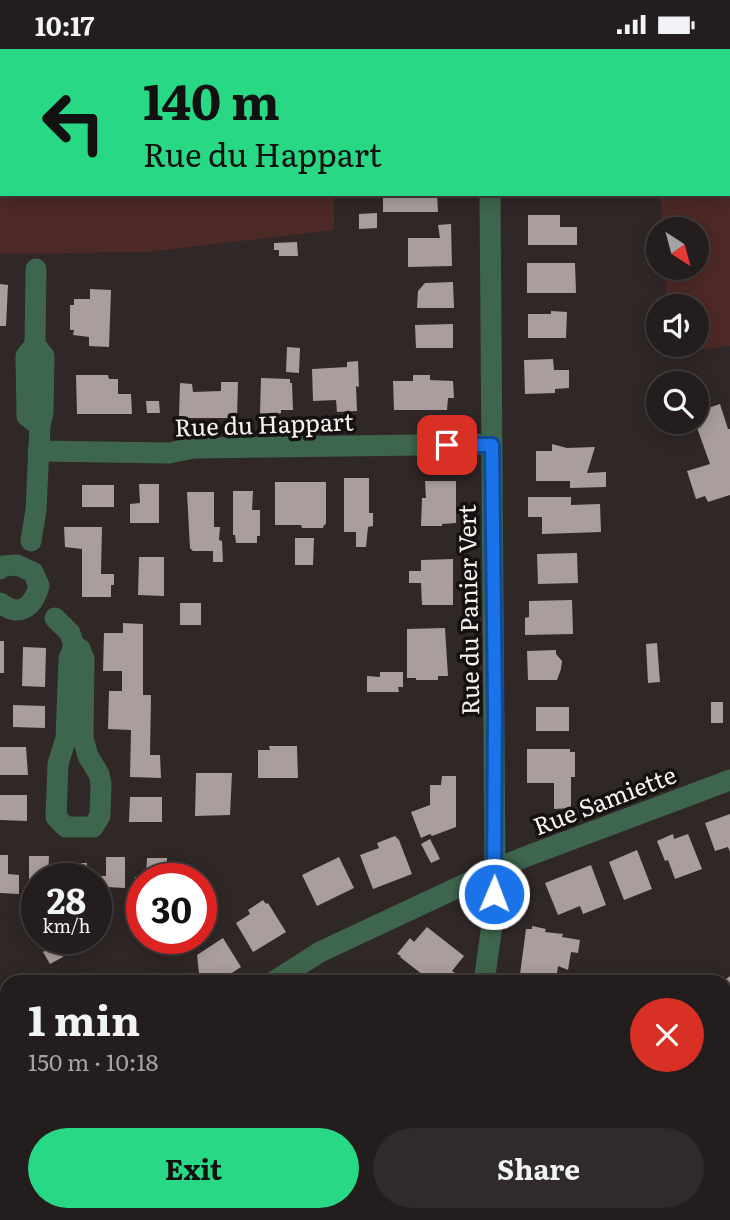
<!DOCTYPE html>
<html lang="en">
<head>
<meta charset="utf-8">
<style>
  body { margin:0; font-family:Literata,serif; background:#302a2a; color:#f1f3f6; height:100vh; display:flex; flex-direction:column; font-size:26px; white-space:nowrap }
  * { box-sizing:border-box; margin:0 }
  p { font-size:23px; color:#a3a2a4 }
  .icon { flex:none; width:38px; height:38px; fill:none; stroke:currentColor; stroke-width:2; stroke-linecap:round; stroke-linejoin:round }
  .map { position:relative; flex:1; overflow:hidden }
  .drawer { position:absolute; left:0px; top:926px; width:732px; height:247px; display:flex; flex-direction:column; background:#241d1d; border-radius:21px 21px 0 0; box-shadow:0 4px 18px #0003,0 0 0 2px #413b3b }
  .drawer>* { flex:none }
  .banner { position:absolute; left:0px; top:0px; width:732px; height:147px; box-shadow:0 4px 18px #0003,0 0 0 2px #413b3b; background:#29d885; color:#111; overflow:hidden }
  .needle { width:46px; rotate:144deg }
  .buttons { position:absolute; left:646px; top:168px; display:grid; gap:14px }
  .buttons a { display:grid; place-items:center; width:63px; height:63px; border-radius:50%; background:#241d1d; box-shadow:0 4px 18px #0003,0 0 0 2px #413b3b; font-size:35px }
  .speed { position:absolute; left:21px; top:814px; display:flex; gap:14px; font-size:35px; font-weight:700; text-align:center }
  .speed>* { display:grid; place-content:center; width:91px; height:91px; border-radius:50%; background:#241d1d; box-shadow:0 4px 18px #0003,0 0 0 2px #413b3b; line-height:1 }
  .speed small { font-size:18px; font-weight:400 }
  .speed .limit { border:10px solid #d22; background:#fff; color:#111 }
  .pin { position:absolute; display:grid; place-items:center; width:60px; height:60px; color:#fff; margin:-30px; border-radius:14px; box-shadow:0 4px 10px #0006 }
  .me { position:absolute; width:77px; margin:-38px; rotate:1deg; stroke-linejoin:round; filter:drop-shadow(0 0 5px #0008) }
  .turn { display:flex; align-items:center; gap:24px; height:147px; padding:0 28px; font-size:32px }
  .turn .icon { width:91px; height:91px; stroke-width:2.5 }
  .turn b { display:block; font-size:49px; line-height:60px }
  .round { display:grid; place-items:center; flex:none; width:74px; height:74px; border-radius:37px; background:#302a2a }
  .summary { display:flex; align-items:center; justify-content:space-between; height:119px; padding:0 28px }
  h1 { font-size:42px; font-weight:700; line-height:52px }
  .button { display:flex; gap:14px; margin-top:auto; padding:14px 28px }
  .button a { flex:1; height:80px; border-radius:42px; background:#29d885; color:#111; font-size:28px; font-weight:700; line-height:80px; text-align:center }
  .button a+a { background:#302a2a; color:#f1f3f6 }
  .status { display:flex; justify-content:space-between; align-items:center; height:49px; padding:0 35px; background:#241d1d; direction:ltr }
  .status svg { height:19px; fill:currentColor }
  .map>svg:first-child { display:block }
  .green { fill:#4d2927 }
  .building { fill:#a99e9d }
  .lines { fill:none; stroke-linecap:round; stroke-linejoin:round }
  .minor { stroke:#3e654d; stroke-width:21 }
  .route-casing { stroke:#114b97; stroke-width:18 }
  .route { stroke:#1a73e8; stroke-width:12 }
  .labels { text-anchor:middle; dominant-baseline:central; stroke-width:7; stroke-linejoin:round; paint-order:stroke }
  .street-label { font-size:24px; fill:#f8f2f1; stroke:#151111 }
</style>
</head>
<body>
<div class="status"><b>10:17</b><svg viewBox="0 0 49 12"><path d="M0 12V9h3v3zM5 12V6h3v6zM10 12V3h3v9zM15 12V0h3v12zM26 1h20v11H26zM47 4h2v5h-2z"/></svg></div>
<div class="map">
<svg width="730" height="1171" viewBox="0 0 730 1171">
  <rect width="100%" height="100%" fill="#302727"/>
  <path class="green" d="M 0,0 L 333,0 L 333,2 L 2,2 L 2,145 L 334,145 L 334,181 L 148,203 L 0,205 Z
    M 730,37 L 730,297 L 670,304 L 670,296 L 696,296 L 696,257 L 667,257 L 665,219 L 696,219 L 696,180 L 662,180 L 660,145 L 730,145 Z"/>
  <path class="building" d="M 383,145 L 437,145 L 438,163 L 383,163 Z
    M 377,164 L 377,179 L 359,180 L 359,165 Z
    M 528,166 L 560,166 L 560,178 L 577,178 L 577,196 L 528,196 Z
    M 451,175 L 452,217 L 408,218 L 408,189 L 440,189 L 438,176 Z
    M 297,193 L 298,207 L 279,207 L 279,201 L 274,201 L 274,194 Z
    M 527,214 L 575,214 L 576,244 L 527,244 Z
    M 453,233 L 454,259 L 417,259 L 418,242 L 425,234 Z
    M 0,235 L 8,236 L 6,277 L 0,277 Z
    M 90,240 L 111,241 L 109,298 L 89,297 L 89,288 L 73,286 L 74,281 L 70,281 L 70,256 L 74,256 L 74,250 L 90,250 Z
    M 551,262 L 567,263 L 566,289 L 528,289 L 528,265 L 551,265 Z
    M 453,275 L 453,299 L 416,299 L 415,276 Z
    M 287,298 L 300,299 L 299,324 L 286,323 Z
    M 553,310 L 554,321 L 569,321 L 569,339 L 555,340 L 555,344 L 525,345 L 524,311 Z
    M 358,312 L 359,338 L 356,337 L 357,362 L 337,363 L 336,351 L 313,352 L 312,320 L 347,318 L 347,313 Z
    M 76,326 L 108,326 L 109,330 L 118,330 L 118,345 L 131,345 L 132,365 L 77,365 Z
    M 413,326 L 430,326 L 430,331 L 453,332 L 454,349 L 448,349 L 447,361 L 394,361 L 393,332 L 413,332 Z
    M 261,329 L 290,330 L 290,334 L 292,334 L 293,361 L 281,361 L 281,364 L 278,365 L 278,369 L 262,368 L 262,365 L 260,365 Z
    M 221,333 L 238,333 L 237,369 L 179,369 L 180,334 L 192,335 L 193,343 L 221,342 Z
    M 146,352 L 159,352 L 160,364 L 147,364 Z
    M 720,355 L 728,380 L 730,380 L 730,446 L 708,453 L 705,447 L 696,450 L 687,422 L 710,415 L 695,373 L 696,373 L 696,363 Z
    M 552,395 L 567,399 L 595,398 L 587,424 L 606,423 L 606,438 L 570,439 L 570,432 L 536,432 L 536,402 L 552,402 Z
    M 344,429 L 369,429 L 369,464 L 373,464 L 373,477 L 368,478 L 366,498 L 356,498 L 356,483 L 344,483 Z
    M 425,432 L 456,432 L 456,474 L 442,475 L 442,477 L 421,477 L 422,449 L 426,449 Z
    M 275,433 L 326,433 L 326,475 L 324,476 L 323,479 L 302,479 L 301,476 L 275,476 Z
    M 139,435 L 159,435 L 159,474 L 130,474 L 130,455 L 140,454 Z
    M 82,436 L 114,436 L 114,458 L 82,458 Z
    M 233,442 L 253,442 L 252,461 L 260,461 L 260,487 L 257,487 L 257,494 L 236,494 L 235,486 L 233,486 Z
    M 187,443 L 214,443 L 214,478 L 220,478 L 219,491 L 222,492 L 223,513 L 213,513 L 213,502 L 193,502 L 190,499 Z
    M 528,448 L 571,448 L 571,456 L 600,455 L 601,483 L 542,485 L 542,468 L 528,468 Z
    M 64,478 L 102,478 L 101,525 L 114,525 L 114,536 L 111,536 L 111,548 L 82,548 L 82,500 L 65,498 Z
    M 295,489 L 314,489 L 313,516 L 295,516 Z
    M 577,504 L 578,534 L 538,535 L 537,505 Z
    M 139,508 L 164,508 L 164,547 L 138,546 Z
    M 453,510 L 453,556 L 422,556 L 421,534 L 409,534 L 409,522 L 421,522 L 421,511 Z
    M 572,551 L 573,585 L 525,586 L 525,569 L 529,568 L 529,552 Z
    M 180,554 L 201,554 L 201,576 L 180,576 Z
    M 123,574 L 143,575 L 143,646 L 151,646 L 150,706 L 160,706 L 161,729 L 130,728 L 131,681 L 108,680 L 109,642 L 122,642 L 122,622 L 103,622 L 104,584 L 123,584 Z
    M 445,579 L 448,627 L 438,627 L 438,631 L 416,631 L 416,629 L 407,629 L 407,580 Z
    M 0,592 L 4,592 L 4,624 L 0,624 Z
    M 657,594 L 660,633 L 648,634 L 646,595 Z
    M 23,598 L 46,599 L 45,638 L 22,637 Z
    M 556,601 L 556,605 L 562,612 L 561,620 L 557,631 L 528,631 L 527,602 Z
    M 380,623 L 403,623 L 403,638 L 398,638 L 399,643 L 367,643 L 367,627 L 380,628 Z
    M 711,653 L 723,653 L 723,674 L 711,674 Z
    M 13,656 L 45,657 L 45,679 L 13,678 Z
    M 536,658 L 569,658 L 569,682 L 536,682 Z
    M 269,697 L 297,697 L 298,729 L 258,729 L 258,701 L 270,701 Z
    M 0,698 L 26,698 L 28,726 L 0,726 Z
    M 527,700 L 570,700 L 570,703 L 575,703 L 575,728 L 571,728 L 571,759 L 554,760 L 554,734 L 527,734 Z
    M 196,724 L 232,724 L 230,766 L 195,767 Z
    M 442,727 L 456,727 L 456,778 L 432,787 L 430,785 L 421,789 L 411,763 L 430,756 L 430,736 L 441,736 Z
    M 0,746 L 27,746 L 27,772 L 0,771 Z
    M 130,748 L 162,748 L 162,773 L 129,773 Z
    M 730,765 L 730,803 L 728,798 L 715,802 L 705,774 Z
    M 673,785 L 674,790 L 688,785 L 702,820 L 675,830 L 668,811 L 665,812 L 657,792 Z
    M 395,787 L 399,791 L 412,825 L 373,840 L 360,806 L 379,799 L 377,794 Z
    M 430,790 L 440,810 L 431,814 L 421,795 Z
    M 637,801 L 652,840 L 624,851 L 609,813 Z
    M 0,806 L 8,806 L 8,825 L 19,826 L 19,845 L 0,844 Z
    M 29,807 L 49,807 L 48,826 L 68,827 L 68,814 L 87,814 L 87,830 L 37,830 L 37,842 L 29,842 Z
    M 106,808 L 125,808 L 125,839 L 106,838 L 106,845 L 96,845 L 96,827 L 106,827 Z
    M 339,808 L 354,839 L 317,857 L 302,826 Z
    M 147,809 L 167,809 L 167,830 L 146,830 Z
    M 591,816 L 606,856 L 583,865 L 580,857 L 558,866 L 545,834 Z
    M 135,828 L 142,828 L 142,847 L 134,847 Z
    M 263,851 L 266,855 L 268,854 L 286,883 L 253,903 L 236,874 L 250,865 L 248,861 Z
    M 532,877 L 546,880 L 545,883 L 563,885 L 562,888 L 580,891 L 578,904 L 571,903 L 568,921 L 558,917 L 556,933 L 515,933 L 517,925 L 520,925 L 526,880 L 532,880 Z
    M 427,878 L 464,907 L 452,922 L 458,926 L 452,933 L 432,933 L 400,908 L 401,907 L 397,905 L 410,889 L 414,893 Z
    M 223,889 L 241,918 L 218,933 L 200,933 L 197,906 Z
    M 57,896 L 63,908 L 50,915 L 43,903 Z
    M 730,927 L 730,967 L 724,971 L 724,933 L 722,933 Z
    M 5,1015 L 7,1018 L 7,1051 L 0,1056 L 0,1019 Z
    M 7,1144 L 7,1166 L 70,1166 L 64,1170 L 62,1167 L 52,1171 L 50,1167 L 43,1171 L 0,1171 L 0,1146 L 2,1147 Z
    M 572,1166 L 596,1166 L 600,1171 L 565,1171 Z"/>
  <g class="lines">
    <path class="minor" d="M 488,0 L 488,2
      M 35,296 L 44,307 L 43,363 L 40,377
      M 38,402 L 169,404 L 194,399 L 492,395
      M 31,492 L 36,461 L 40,377 L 27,367 L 26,307 L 35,296 L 36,220
      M 0,520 L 4,517 L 17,516 L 33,523 L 39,537 C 33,558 20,569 0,554
      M 55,569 L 70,584 L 74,597 L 69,610 L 66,689 L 58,715 L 56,768 L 66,778 L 93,778 L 100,767 L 101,735 L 99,725 L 88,707 L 83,689 L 84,610 L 80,600 L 74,597
      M 273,933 L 320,903 L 495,821 L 522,809 L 730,731
      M 484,933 L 493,869 L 495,821 L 490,145
      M 724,1011 L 730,1007
      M 0,1108 L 7,1104
      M 724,1122 L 724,1150
      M 451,1171 L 451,1166
      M 500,1171 L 506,1166
      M 717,1171 L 720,1166"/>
  </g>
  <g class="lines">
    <defs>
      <path id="route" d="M 447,396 L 492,396 L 495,659 L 494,845"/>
    </defs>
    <use href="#route" class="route-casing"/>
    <use href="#route" class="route"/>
  </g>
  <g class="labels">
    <g class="street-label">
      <text transform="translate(264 374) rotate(-2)">Rue du Happart</text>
      <text transform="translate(467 561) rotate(-91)">Rue du Panier Vert</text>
      <text transform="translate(604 750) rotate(-21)">Rue Samiette</text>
    </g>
  </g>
</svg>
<div class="buttons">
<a><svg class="needle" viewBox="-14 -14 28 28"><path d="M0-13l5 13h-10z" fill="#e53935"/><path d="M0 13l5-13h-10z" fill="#a3a2a4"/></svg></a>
<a><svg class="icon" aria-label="sound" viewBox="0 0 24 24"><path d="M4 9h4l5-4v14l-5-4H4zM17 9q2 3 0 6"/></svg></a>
<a><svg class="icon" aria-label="search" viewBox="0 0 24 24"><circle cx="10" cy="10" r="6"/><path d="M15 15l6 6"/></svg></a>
</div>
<div class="speed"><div>28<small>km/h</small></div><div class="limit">30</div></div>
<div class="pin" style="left:447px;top:396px;background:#d93025"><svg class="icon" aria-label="arrive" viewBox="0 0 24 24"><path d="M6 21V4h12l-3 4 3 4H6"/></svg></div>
<svg class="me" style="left:494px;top:845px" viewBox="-20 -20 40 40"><circle r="17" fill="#1a73e8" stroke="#fff" stroke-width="3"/><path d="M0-11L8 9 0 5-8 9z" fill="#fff"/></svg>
<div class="banner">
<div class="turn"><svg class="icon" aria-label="left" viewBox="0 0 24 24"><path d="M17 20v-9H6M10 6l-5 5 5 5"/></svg><div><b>140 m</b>Rue du Happart</div></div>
</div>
<section class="drawer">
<div class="summary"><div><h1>1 min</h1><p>150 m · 10:18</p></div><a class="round" style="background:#d93025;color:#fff"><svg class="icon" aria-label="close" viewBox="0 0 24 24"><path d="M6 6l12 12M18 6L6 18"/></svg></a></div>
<div class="button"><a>Exit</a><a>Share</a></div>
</section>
</div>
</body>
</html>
